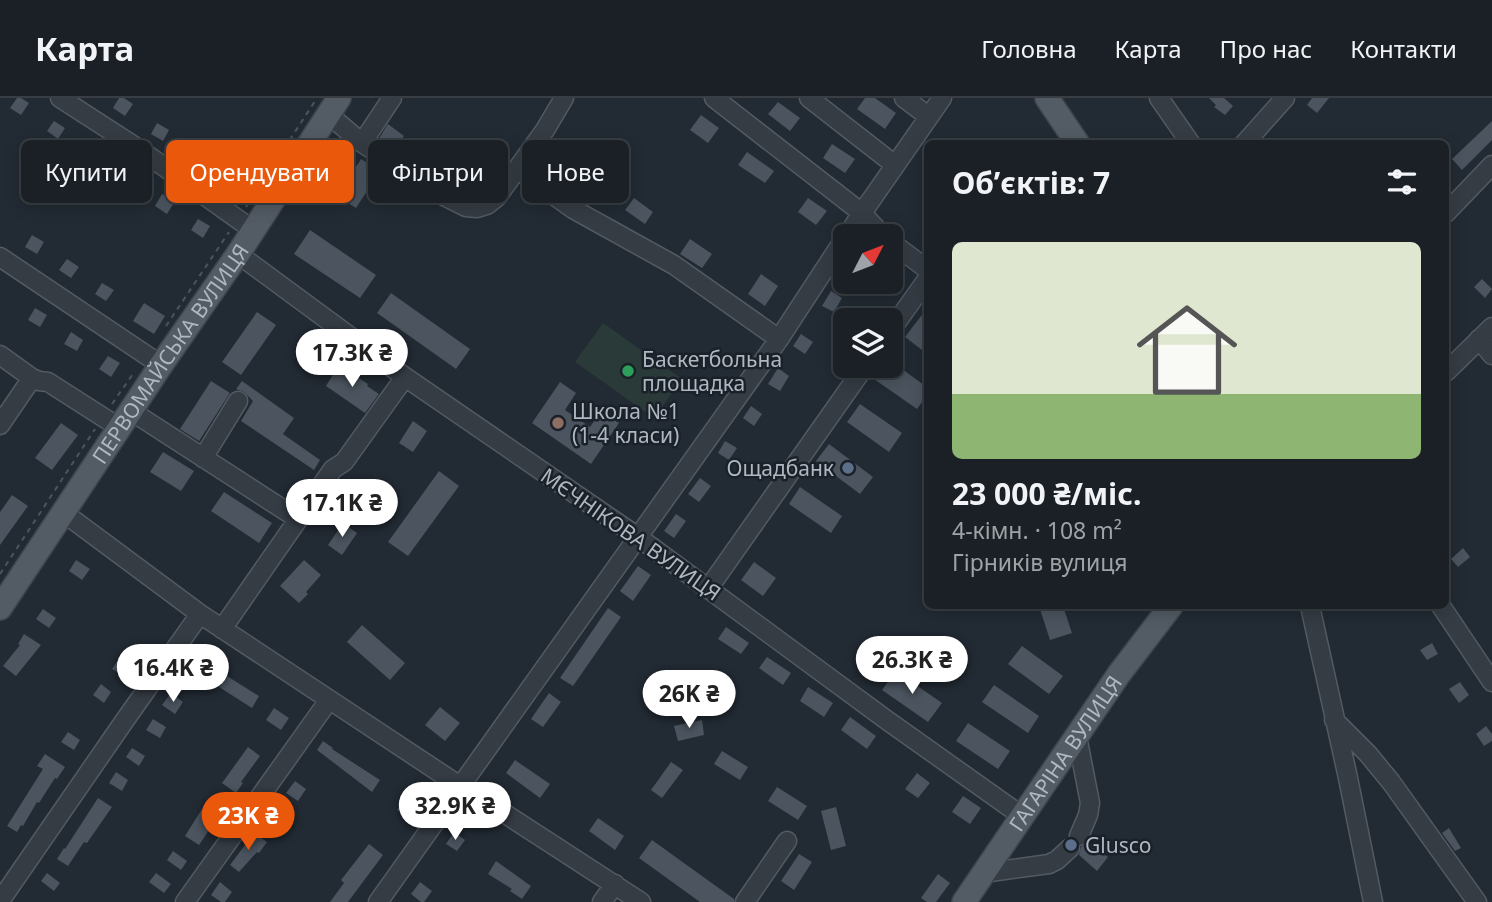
<!DOCTYPE html>
<html lang="uk">
<meta charset="utf-8">
<style>
:root{--surface:#1a2026;--page:#272d32;--text:#f1f3f6;--muted:#9fa3a7;--line:#383e43;--accent:#ea580c}
body{margin:0;font-family:"Noto Sans",sans-serif;background:var(--page);color:var(--text);height:100vh;display:flex;flex-direction:column;font-size:26px;white-space:nowrap}
*{box-sizing:border-box;margin:0}
p{font-size:23px;color:var(--muted)}
.icon{flex:none;width:38px;height:38px;fill:none;stroke:currentColor;stroke-width:2;stroke-linecap:round;stroke-linejoin:round}
.map{position:relative;flex:1;overflow:hidden}
.drawer{position:absolute;left:924px;top:42px;width:525px;height:469px;display:flex;flex-direction:column;background:var(--surface);border-radius:10px;box-shadow:0 4px 18px #0003,0 0 0 2px var(--line)}
.drawer>*{flex:none}
.top-card{position:absolute;left:21px;top:42px;width:665px;height:63px;display:flex;gap:14px}
.needle{width:46px;rotate:48deg}
.controls{position:absolute;left:833px;top:126px;display:grid;gap:14px}
.controls a{display:grid;place-items:center;width:70px;height:70px;border-radius:10px;background:var(--surface);box-shadow:0 4px 18px #0003,0 0 0 2px var(--line);font-size:35px}
.price{position:absolute;translate:-50% -60px;padding:0 16px;border-radius:24px;background:#fff;color:#222;font-size:23px;line-height:46px;filter:drop-shadow(0 2px 4px #0008)}
.price::after{content:'';position:absolute;left:50%;top:42px;width:21px;height:16px;margin-left:-10px;background:inherit;clip-path:polygon(0 0,100% 0,50% 100%)}
.price.selected{background:var(--accent);color:#fff}
ul{padding:0;list-style:none}
li{display:grid;align-content:center;gap:14px;height:371px;padding:0 28px}
li span{display:grid;place-items:center;height:217px;border-radius:10px;color:#555}
li>.icon{margin-inline-start:auto}
span .icon{width:126px;height:126px;fill:#fffc;stroke-width:1}
li b{font-size:30px}
h2{display:flex;justify-content:space-between;align-items:center;height:84px;padding:0 28px;font-size:30px}
.chip{padding:0 24px;border-radius:10px;background:var(--surface);box-shadow:0 4px 18px #0003,0 0 0 2px var(--line);font-size:24px;line-height:63px}
.chip.selected{background:var(--accent);color:#fff}
header{display:flex;align-items:center;gap:42px;box-sizing:border-box;height:98px;padding:0 35px;background:var(--surface);border-bottom:2px solid var(--line)}
header strong{font-size:33px}
nav{display:flex;gap:38px;margin-inline-start:auto;font-size:24px}
.map>svg:first-child{display:block}
</style>
<header>
<strong>Карта</strong>
<nav><a>Головна</a><a>Карта</a><a>Про нас</a><a>Контакти</a></nav>
</header>
<div class="map">
<svg width="1492" height="804" viewBox="0 0 1492 804">
<rect width="100%" height="100%" fill="#222a33"/>
<path fill="#2a3a39" d="M603 225 682 281 654 320 575 264Z"/>
<path fill="#4b545f" d="M17 0H21L29 5 21 17 10 10Z
M119 0H124L133 6 125 18 113 10Z
M865 0H875L896 15 885 31 857 11Z
M1209 0H1224L1233 8 1225 17 1214 9 1216 7Z
M1312 0H1329L1317 15 1307 7Z
M778 4 800 20 790 33 768 16Z
M701 17 719 30 708 45 690 32Z
M54 23 65 30 58 41 47 33Z
M1492 23V42L1462 72 1452 61Z
M157 25 169 32 163 43 151 36Z
M388 26 404 38 394 52 378 42Z
M832 46 855 61 845 75 823 60Z
M90 47 102 54 94 67 82 60Z
M195 47 206 54 199 67 188 60Z
M747 54 774 73 765 85 738 67Z
M361 61 380 73 356 110 337 98Z
M121 67 138 77 130 90 113 80Z
M231 73 243 81 236 92 224 85Z
M162 96 175 103 167 116 155 108Z
M634 100 653 114 645 126 625 112Z
M808 100 827 113 816 127 798 114Z
M198 121 210 128 203 140 191 132Z
M310 132 376 177 360 200 294 156Z
M32 137 44 144 37 156 25 149Z
M690 141 712 156 702 170 680 156Z
M67 161 79 169 71 180 59 172Z
M761 176 778 188 765 208 748 196Z
M1482 181 1492 191 1485 200 1474 189Z
M102 185 114 192 106 203 95 196Z
M831 193 842 200 834 214 822 208Z
M391 195 470 251 456 271 377 215Z
M144 205 165 218 154 236 133 223Z
M928 209V245L922 252 905 239Z
M35 210 47 217 40 229 28 222Z
M257 214 276 227 241 277 222 264Z
M71 234 83 242 77 253 64 246Z
M801 236 813 244 805 256 793 248Z
M108 258 120 265 111 279 99 271Z
M891 263 928 290V296L917 311 874 281 884 268H891Z
M339 267 368 286 367 288 379 296 365 315 326 288Z
M778 270 789 278 780 293 768 286Z
M211 283 230 295 199 343 180 331Z
M242 283 294 320 283 336 320 362 314 372 241 323 253 303 244 294 236 291Z
M560 284 576 295 565 312 590 329 601 313 619 325 591 366 532 325Z
M860 306 902 335 889 354 847 324Z
M751 308 762 316 754 328 743 320Z
M413 323 427 333 413 354 399 345Z
M61 325 78 337 52 372 35 360Z
M725 343 737 350 729 362 718 355Z
M829 346 873 379 860 396 816 363Z
M163 354 194 373 181 393 150 374Z
M439 373 459 388 408 458 388 444Z
M700 380 711 388 699 404 688 396Z
M800 389 842 418 831 435 789 406Z
M224 394 272 425 259 445 211 413Z
M12 397 28 408 0 447V414Z
M676 416 686 423 674 440 664 433Z
M343 425 357 435 342 457 328 447Z
M1463 450 1470 459 1458 469 1451 461Z
M76 462 90 471 82 482 69 473Z
M304 462 321 477 306 494 308 496 299 505 280 488Z
M754 464 776 480 763 498 741 482Z
M638 468 651 477 633 503 620 493Z
M1039 508H1063L1072 535 1050 542Z
M608 510 621 519 573 588 560 580Z
M43 511 56 520 49 530 36 521Z
M362 527 405 565 390 582 347 544Z
M726 529 749 545 741 556 718 541Z
M24 536 41 547 16 578 3 568 20 547 18 546Z
M1432 545 1438 556 1427 562 1420 552Z
M1022 548 1063 578 1049 596 1008 566Z
M120 559 135 568 127 580 112 571Z
M767 559 791 575 783 587 759 570Z
M896 573 942 605 928 624 882 592Z
M227 578 259 598 252 610 219 589Z
M1460 584 1469 597 1459 605 1449 591Z
M101 586 111 594 104 605 93 597Z
M994 587 1039 618 1028 635 982 604Z
M808 589 833 605 824 619 800 603Z
M171 595 183 604 175 616 162 607Z
M549 595 561 604 543 629 531 621Z
M440 609 460 625 445 643 425 627Z
M274 610 289 620 281 632 266 622Z
M850 619 876 638 867 651 841 632Z
M153 621 166 629 160 640 146 632Z
M702 622 704 637 678 643 674 628Z
M968 625 1010 653 998 671 956 643Z
M1486 628 1492 636V643L1484 648 1476 636Z
M68 634 80 642 74 652 61 644Z
M323 643 333 650 332 651 380 682 372 694 317 652Z
M248 649 260 658 241 684 243 685 236 695 222 685Z
M132 650 145 658 139 668 126 659Z
M722 653 748 669 740 682 714 666Z
M45 656 65 669 57 681 55 680 39 705 37 704 23 728 21 727 17 734 7 728 43 671 37 668Z
M515 662 550 686 540 700 506 675Z
M671 664 683 672 662 700 651 692Z
M116 674 128 682 122 693 109 685Z
M917 675 930 685 918 700 905 691Z
M295 683 306 691 298 703 286 695Z
M777 689 807 708 798 722 768 703Z
M963 698 981 710 970 726 952 714Z
M98 700 112 709 87 745 84 744 68 768 57 761 64 750 65 751Z
M405 700 418 709 411 721 397 712Z
M207 703 222 713 199 747 185 738Z
M836 709 846 748 831 752 821 713Z
M598 720 624 738 615 752 589 733Z
M1449 730 1461 750 1455 753 1442 735Z
M454 734 465 742 457 753 446 746Z
M254 735 267 744 259 755 257 754 239 774 230 767Z
M652 742 734 801V804H700L639 760Z
M1088 745 1108 759 1097 773 1079 757 1081 749Z
M369 746 383 757 348 804H330L344 785 341 782Z
M173 753 187 763 181 772 167 762Z
M799 756 812 764 794 792 781 783Z
M496 763 531 788 522 801 510 793 512 791 488 776Z
M47 775 60 785 54 793 41 783Z
M156 775 171 786 164 795 149 784Z
M938 776 950 785 936 804H927L921 800Z
M220 784 232 794 225 804H221L211 797Z
M420 784 432 793 424 804H421L411 796Z"/>
<g fill="none" stroke-linecap="round" stroke-linejoin="round">
<defs>
<path id="minor" d="M60 0 139 51 253 132
M714 0 862 115 847 138
M809 0 895 67
M904 0 928 18
M1159 0 1191 46
M328 16 362 45 392 0
M362 45 444 98 466 109 477 110 487 107 497 99 545 32 564 0
M1244 46 1285 0
M517 71 573 111 674 167 779 241
M1446 115 1492 67
M883 138 862 115 942 0
M891 144 928 172
M238 156 405 279 638 439 888 623 1022 718
M0 159 161 267
M891 232 928 180
M1479 241 1492 257
M0 257 32 280
M1446 274 1492 229
M131 313 298 421
M0 327 32 280 39 283 48 284 120 330
M203 360 238 303
M64 415 200 516 460 688 507 717 641 804
M708 491 865 268
M1310 508 1348 680 1373 804
M1441 508 1492 584
M222 531 333 371 344 364 405 279
M1334 622 1368 656 1391 684 1477 804
M1077 638 1090 705 1088 717 1079 738
M983 775 1049 766 1057 762 1070 750
M0 803 125 622 200 516
M185 804 329 602
M378 804 779 241 845 140
M602 804 615 786
M745 804 787 743"/>
<g id="major">
<path d="M1047 0 1078 46"/>
<path id="s1" d="M0 510 161 267 238 156 339 0"/>
<path id="s2" d="M964 804 1119 576 1171 508"/>
</g>
</defs>
<use href="#minor" stroke="#535a62" stroke-width="21"/>
<use href="#major" stroke="#3f454e" stroke-width="26"/>
<path stroke="#485759" stroke-width="2" stroke-dasharray="5 5" stroke-linecap="butt" d="M246 109 317 0
M166 228 229 134
M112 306 135 273
M0 476 95 331"/>
<use href="#minor" stroke="#353c44" stroke-width="18"/>
<use href="#major" stroke="#535b64" stroke-width="23"/>
</g>
<circle fill="#2e9e5b" stroke="#1b2129" stroke-width="2.5" cx="628" cy="273" r="7"/>
<circle fill="#8d6e63" stroke="#1b2129" stroke-width="2.5" cx="558" cy="325" r="7"/>
<g fill="#5c6f8a" stroke="#1b2129" stroke-width="2.5">
<circle cx="848" cy="370" r="7"/>
<circle cx="1071" cy="747" r="7"/>
</g>
<g text-anchor="middle" dominant-baseline="central" stroke-width="5" stroke-linejoin="round" paint-order="stroke">
<g font-size="21" fill="#afb7c1" stroke="#1b2129">
<text stroke="none"><textPath href="#s1" startOffset="306">ПЕРВОМАЙСЬКА ВУЛИЦЯ</textPath></text>
<text transform="translate(631 436) rotate(35)">МЄЧНІКОВА ВУЛИЦЯ</text>
<text stroke="none"><textPath href="#s2" startOffset="180">ГАГАРІНА ВУЛИЦЯ</textPath></text>
</g>
<g font-size="21" fill="#afb7c1" stroke="#1b2129" text-anchor="start">
<text x="642" y="261">Баскетбольна<tspan x="642" dy="24">площадка</tspan></text>
<text x="572" y="313">Школа №1<tspan x="572" dy="24">(1-4 класи)</tspan></text>
<text x="834" y="370" text-anchor="end">Ощадбанк</text>
<text x="1085" y="747">Glusco</text>
</g>
</g>
</svg>
<div class="controls">
<a><svg class="needle" viewBox="-14 -14 28 28"><path d="M0-13l5 13h-10z" fill="#e53935"/><path d="M0 13l5-13h-10z" fill="#9fa3a7"/></svg></a>
<a><svg class="icon" aria-label="layers" viewBox="0 0 24 24"><path d="M12 4l9 5-9 5-9-5zM3 14l9 5 9-5"/></svg></a>
</div>
<b class="price" style="left:352px;top:291px">17.3K ₴</b>
<b class="price" style="left:342px;top:441px">17.1K ₴</b>
<b class="price" style="left:912px;top:598px">26.3K ₴</b>
<b class="price" style="left:173px;top:606px">16.4K ₴</b>
<b class="price" style="left:689px;top:632px">26K ₴</b>
<b class="price" style="left:455px;top:744px">32.9K ₴</b>
<b class="price selected" style="left:248px;top:754px">23K ₴</b>
<div class="top-card">
<a class="chip">Купити</a>
<a class="chip selected">Орендувати</a>
<a class="chip">Фільтри</a>
<a class="chip">Нове</a>
</div>
<section class="drawer">
<h2>Об’єктів: 7<svg class="icon" aria-label="filters" viewBox="0 0 24 24"><path d="M4 7h16M4 17h16"/><circle cx="9" cy="7" r="2"/><circle cx="15" cy="17" r="2"/></svg></h2>
<ul>
<li><span style="background:linear-gradient(#dfe7d0 70%,#8fb573 0)"><svg class="icon" aria-label="home" viewBox="0 0 24 24"><path d="M3 11l9-7 9 7M6 9v11h12V9"/></svg></span><div><b>23 000 ₴/міс.</b><p>4-кімн. · 108 m²</p><p>Гірників вулиця</p></div></li>
</ul>
</section>
</div>
